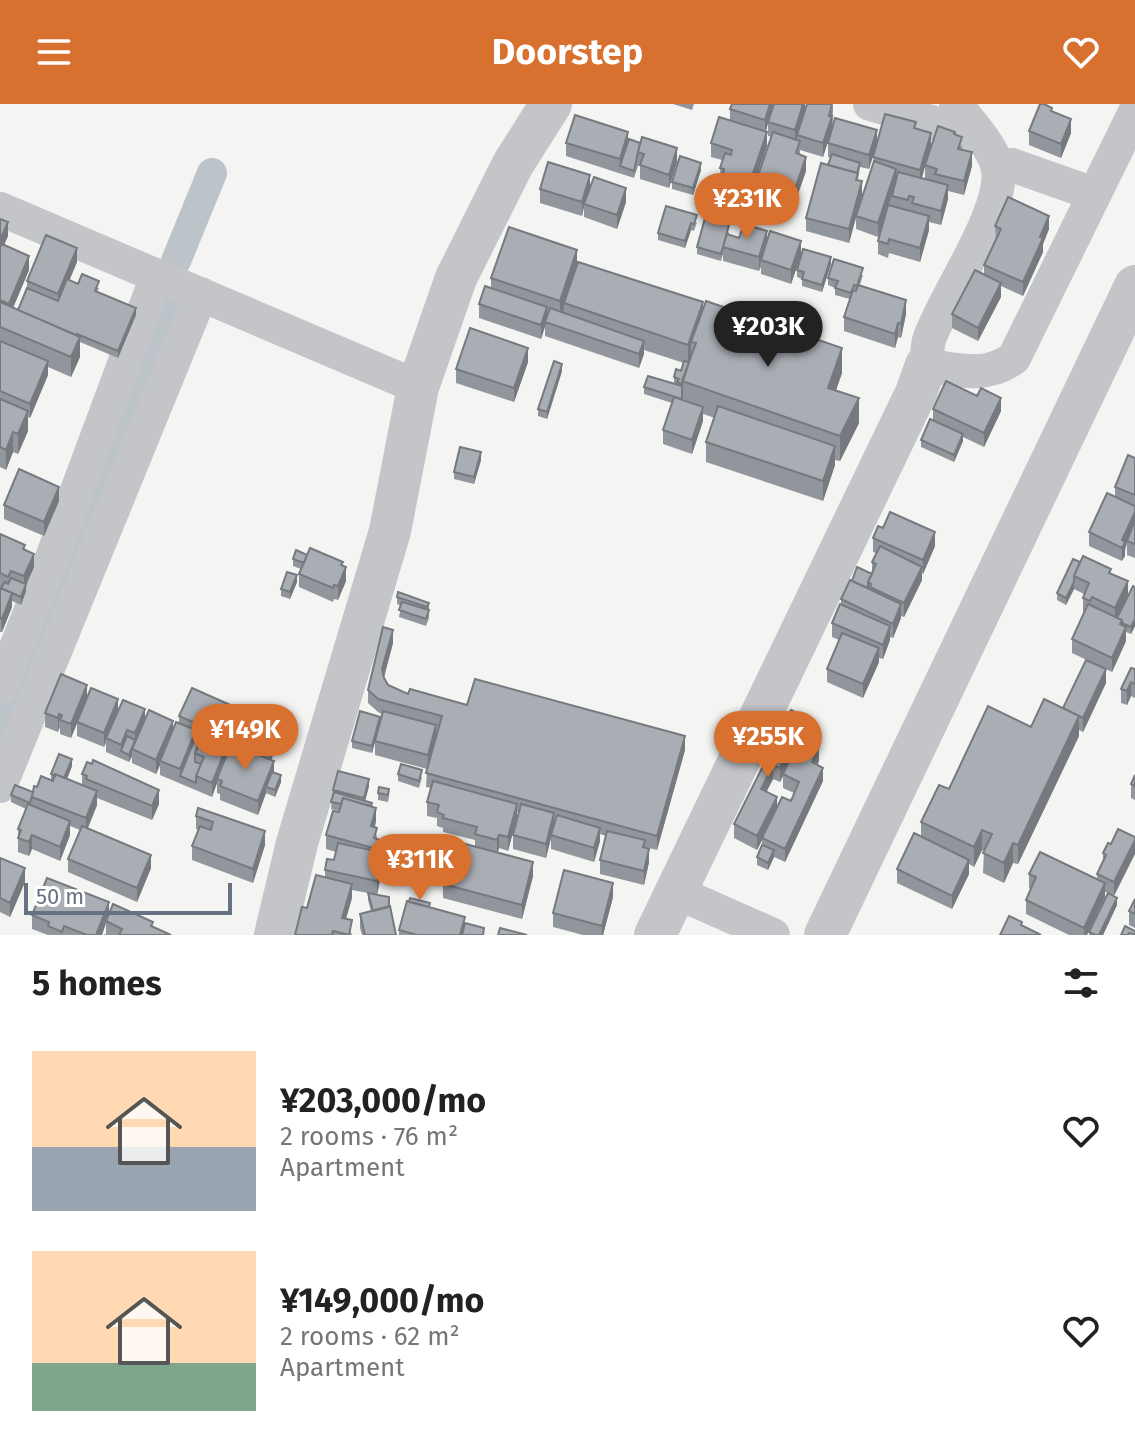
<!DOCTYPE html>
<meta charset="utf-8">
<style>
:root{--surface:#fff;--page:#f2f2f2;--text:#222;--muted:#767676;--accent:#d8702f}
body{margin:0;font-family:"Fira Sans",sans-serif;background:var(--page);color:var(--text);height:100vh;display:flex;flex-direction:column;font-size:30px;white-space:nowrap}
*{box-sizing:border-box;margin:0}
p{font-size:26px;color:var(--muted)}
.icon{flex:none;width:44px;height:44px;fill:none;stroke:currentColor;stroke-width:2;stroke-linecap:round;stroke-linejoin:round}
.map{position:relative;height:831px;overflow:hidden}
.drawer{display:flex;flex-direction:column;background:var(--surface);flex:1}
.drawer>*{flex:none}
.scale{position:absolute;left:24px;bottom:20px;width:208px;box-sizing:border-box;padding-left:8px;border:4px solid #667181;border-top:0;font-size:22px;line-height:28px;white-space:nowrap;color:#667181;-webkit-text-stroke:6px #fff;paint-order:stroke}
.price{position:absolute;translate:-50% -68px;padding:0 18px;border-radius:28px;background:var(--accent);color:#fff;font-size:26px;line-height:52px;filter:drop-shadow(0 2px 4px #0008)}
.price::after{content:'';position:absolute;left:50%;top:48px;width:24px;height:18px;margin-left:-12px;background:inherit;clip-path:polygon(0 0,100% 0,50% 100%)}
.price.selected{background:#222;color:#fff}
ul{padding:0;list-style:none}
li{display:flex;align-items:center;gap:24px;height:200px;padding:0 32px}
li span{display:grid;place-items:center;flex:none;width:224px;height:160px;border-radius:0px;color:#555}
li>.icon{margin-inline-start:auto}
span .icon{width:96px;height:96px;fill:#fffc;stroke-width:1}
li b{font-size:34px}
h2{display:flex;justify-content:space-between;align-items:center;height:96px;padding:0 32px;font-size:34px}
header{display:flex;justify-content:space-between;align-items:center;height:104px;padding:0 32px;background:var(--accent);color:#fff;font-size:36px;font-weight:700}
.map>svg:first-child{display:block}
</style>
<header><svg class="icon" aria-label="menu" viewBox="0 0 24 24"><path d="M4 6h16M4 12h16M4 18h16"/></svg>Doorstep<svg class="icon" aria-label="heart" viewBox="0 0 24 24"><path d="M12 20l-8-8c-3-5 5-10 8-4 3-6 11-1 8 4z"/></svg></header>
<div class="map">
<svg width="1135" height="831" viewBox="0 0 1135 831">
<rect width="100%" height="100%" fill="#f4f5f2"/>
<g fill="none" stroke-linecap="round" stroke-linejoin="round">
<path stroke="#bcc4c9" stroke-width="30" d="M176 157 212 69
M0 632 173 199"/>
<path stroke="#c3c5c9" stroke-width="34" d="M870 0 979 32
M956 0C969 18 990 39 997 61 1009 102 943 193 929 236 927 244 927 253 926 261 958 266 986 275 1014 254L1135 8
M997 62 1012 61 1094 90
M0 105 418 283
M0 583 50 459 157 172
M0 682 201 190
M676 788 773 831"/>
<path stroke="#c3c5c9" stroke-width="42" d="M275 831 297 739 390 427 418 283 456 174 513 60 551 0
M655 831 916 289 926 261
M825 831 1135 182"/>
</g>
<path fill="#91969c" fill-rule="evenodd" d="M673 0H694L692 6Z
M773 0H805V4L833 12 832 26 877 39 916 24 931 42 927 55 955 30 972 62 964 91 948 87V95L941 121 929 118V126L920 158 889 149 888 154 878 150V137L883 117 878 133 856 125V114L849 139 806 127V114L831 54 828 53V39L830 30 823 53 800 46V50L806 67 792 107 782 103 780 109 753 100V86L772 33 768 32V19L766 28 767 42 746 104 720 95 721 78 720 64 722 56 711 53V39L730 16V5ZM874 48 873 60 862 91 858 76 860 63 869 65ZM925 62V75L922 74Z
M1052 7 1071 29 1061 54 1029 41V27Z
M628 35 677 58 669 84 640 75V62H638L634 74 566 52V39Z
M701 66 693 91 672 85V78Z
M590 84 626 98 617 125 584 113V104L582 112 540 99V85Z
M0 115 8 132 4 141 29 166 13 204 18 206 27 184V177L77 158 69 176 78 180 99 184 97 188 136 211 118 254 80 238V253L71 273 48 263V271L30 314 28 313V327L18 350 13 348 6 366 0 363Z
M697 118 694 127 691 126 685 144 658 136V129Z
M995 122 1049 125 1043 140V148L1023 192 1001 182V193L978 237 952 224V210L984 171V161L996 136Z
M729 128V131L739 134 767 136 801 151 791 180 761 170V163L759 167 723 157V150L721 157 697 150V143Z
M831 160 822 188 802 182V175L797 173V166Z
M577 161 703 205 842 269 836 286 859 319 840 357 835 356V361L823 397 706 358V338L715 314 703 310V317L692 350 663 340V326L672 299 644 290V283L674 279V273L681 267 684 259 644 246V250L639 264 545 232V221L541 235 479 214V200L491 184V174Z
M863 171 860 181 906 210 901 234 898 233 895 244 844 227V213L850 195 835 191V184L828 181V174Z
M528 258 514 298 456 279V265Z
M562 267 547 315 538 312V305Z
M933 305 1001 307 984 343 963 333V337L954 358 921 343V336L933 316Z
M1135 354V454L1127 451V440L1122 457 1089 442V428L1115 393V383Z
M481 356 474 380 454 375V368Z
M59 397 44 432 4 415V401Z
M0 430 25 445 34 463 26 481V487L21 501 12 497V503L2 528H0V484H2L0 483Z
M873 434 935 442 923 470 922 469V476L904 513 901 512V514L893 534 890 533V536L883 555 879 554V558L863 594 827 578V565L839 536 832 533V519L841 501V495L852 477 872 470V458L876 449 873 448Z
M307 451 343 462 346 477 338 496 334 495 333 498 299 483V470L301 465 293 462V455Z
M1073 455 1111 469 1128 491 1118 511 1135 483V522L1131 530 1126 528V537L1112 568 1072 549V535L1084 508H1083V494L1084 490 1074 485 1066 501 1057 496V489Z
M297 478 290 495 281 492V485Z
M397 493 429 499V514L426 522 399 513 401 502 397 500Z
M393 539 384 574 388 581 408 590 467 601 685 646 657 746 645 743 649 758 644 781 600 770V756L606 732 600 730V737L594 758 551 745V732L546 754 513 745V731L519 708H517V713L508 747 499 744 498 749 533 772 522 815 443 794V780L475 743V736L443 728V724L437 722V714L427 712V698L431 684 426 683 427 665 375 651V637L377 630 372 649 352 644V637L380 619 382 610 378 608 368 599V586Z
M1135 565V594L1131 592 1127 601 1121 599V585Z
M1106 579 1083 628 1079 626V632L1018 760 1013 759 1004 779 983 769 984 747 982 746 974 763 969 760V770L952 805 897 779V765L921 733V718L949 685 1031 623Z
M87 592 118 606 145 614 173 625 179 619V612L280 637 271 656 274 668 281 678 275 693 266 689 258 711 220 696V690L217 689V679L212 693 160 671V661L156 670 132 659V652L129 658 106 648V639L104 643 77 632V619L71 634 60 630V625L59 624 58 628 45 623V609Z
M791 606 805 627 802 635 819 657 817 661 823 677 785 758 774 753 768 766 757 761V753L762 741V736L757 746 734 734V720ZM783 672V684L794 689 791 697 777 704 766 688 773 675 780 678Z
M72 662 67 675 82 681V670L159 700 152 716 97 694V701L88 724 151 764 137 798 68 768V755L80 726 70 722V731L60 757 32 745 29 752 18 748V725L26 705 11 698V691L33 688 51 676V670Z
M398 670 422 673 419 684 398 677Z
M1135 671V696L1131 694V680Z
M369 682 365 697 372 702 376 717 375 723 380 750 377 759H375L380 776 377 791 389 803 396 831H362L360 824V810L371 807 368 796V789L352 786V794L346 815 352 831H295L307 804 325 773V766L334 756 336 748 326 745V731L339 707 331 705 333 686Z
M378 689 389 692 388 698 378 696Z
M198 704 265 741 253 779 192 756V742L198 726 196 725V712Z
M1118 725 1114 792 1117 801 1103 831H1089V828L1108 789 1105 788 1087 831H1069L1026 810V796L1031 785 1029 784V770L1097 775V770L1103 757V749L1111 740Z
M0 754 25 778 10 813 0 808Z
M613 793 603 831H583L553 823V809Z
M1135 795V824L1129 821V807Z
M430 803 465 819 484 831H399V826Z
M109 810 153 823 171 831H103L106 830V820L102 831H48L32 825V811Z"/>
<path fill="#767a7f" d="M770 0H773V2L765 29V16Z
M803 0H805V6L795 40V26Z
M833 0 832 26 823 53V39Z
M1071 15V29L1061 54V40Z
M877 26V40L869 65V51Z
M628 28V42L620 62V55Z
M767 28V42L746 104V90Z
M931 29V42L920 80V66Z
M677 44V58L669 84V71Z
M972 48V62L964 91V77Z
M806 53V67L792 107V93Z
M701 59V66L693 91V84Z
M896 65V78L878 133V119Z
M590 71V85L584 100 582 112V98Z
M862 77V91L849 139V125Z
M948 81V95L941 121V107Z
M626 84V98L617 125V111Z
M782 89V103L780 109V95Z
M929 112V126L920 158V144Z
M1049 112V125L1043 140V148L1023 192V178L1040 133Z
M8 118V132L0 150V136Z
M691 119V126L685 144V137Z
M767 127V141L761 156 759 167V153Z
M801 137V151L791 180V166Z
M77 144V158L58 204V190Z
M577 146V166L564 199V204L560 217V197Z
M29 152V166L9 213V200Z
M831 153V160L822 188V181Z
M1001 179V193L978 237V224Z
M906 196V210L901 234V220Z
M703 198V218L691 238V252L688 261V241Z
M547 203V217L541 235V221Z
M136 204V211L118 254V247Z
M898 219V233L895 244V230Z
M80 233V253L71 273V253Z
M644 237V250L639 264V250Z
M528 244V258L514 298V284Z
M842 244V269L828 309V284Z
M48 257V271L30 314V300Z
M562 260V267L547 315V308Z
M859 294V319L840 357V332Z
M1001 294V307L984 343V329Z
M703 303V317L692 350V336Z
M28 307V327L18 350V330Z
M13 328V348L6 366V346Z
M963 330V337L954 358V351Z
M835 342V361L823 397V377Z
M481 348V356L474 380V373Z
M59 383V397L44 432V418Z
M1135 408V422L1127 437 1125 444V452L1122 457V436Z
M935 428V442L923 470V456Z
M34 450V463L26 481V487L21 501V493L24 486V472Z
M343 458V471L346 463V477L338 496V482Z
M922 463V476L904 513V499Z
M297 471V478L290 495V488Z
M1128 477V491L1115 518V504Z
M1074 478V485L1066 501V494Z
M12 489V503L2 528V515Z
M901 500V514L893 534V520Z
M1135 515V522L1131 530V523Z
M890 522V536L883 555V541Z
M1126 523V537L1112 568V554Z
M393 526V539L382 579V565Z
M879 544V558L863 594V580Z
M1106 565V579L1083 628V614Z
M1131 578V592L1127 601V587Z
M87 581V595L71 634V620Z
M118 595V608L106 634 104 643V629Z
M145 605V619L132 645V652L129 658V651L135 636V629Z
M59 610V624L58 628V614Z
M1079 612V632L1018 760V741Z
M380 613V620L372 649V642Z
M805 613V627L780 678V664Z
M173 617V631L160 657V661L156 670V656Z
M436 621V634L428 665V651Z
M280 623V637L270 657V643Z
M127 626V640L121 647V654V641Z
M196 626V640L180 672V665Z
M243 631V644L239 653V639Z
M685 632V646L657 746V732Z
M228 639V653L217 675V679L212 693V679Z
M819 643V657L812 672V658Z
M72 655V662L64 682V675Z
M274 657V671L266 683V689L258 711V697Z
M773 661V675L761 699V685Z
M823 664V677L785 758V745Z
M281 671V678L275 693V686Z
M369 675V682L364 701V694Z
M159 686V700L152 716V702Z
M97 687V701L86 728V714Z
M777 693V707L757 746V732Z
M517 700V713L508 747V733Z
M376 704V717L371 736V722Z
M554 709V723L546 754V740Z
M70 717V731L60 757V743Z
M600 724V737L594 758V744Z
M982 726V746L974 763V743Z
M265 727V741L253 779V765Z
M32 731V745L29 752V738Z
M499 731V744L497 750V736Z
M380 736V750L377 759V745Z
M1135 736V750L1114 792V778Z
M1013 739V759L1004 779V759Z
M649 745V758L644 781V767Z
M774 746V753L768 766V759Z
M151 751V764L137 798V784Z
M969 756V770L952 805V792Z
M533 758V772L522 815V801Z
M380 762V776L377 791V777Z
M25 764V778L10 813V799Z
M613 779V793L603 831H602V822Z
M1105 779V793L1087 831H1084V824Z
M352 780V794L342 828V814Z
M1117 794V801L1103 831H1099Z
M109 798V812L106 817 102 831H96Z"/>
<path fill="#a9aeb5" stroke="#767a7f" stroke-width="2" d="M732 0H770L765 16 730 5Z
M774 0H803L795 26 768 18Z
M807 0H832L829 12H832L823 39 797 31Z
M1040 0H1044L1052 4 1051 7 1071 15 1061 40 1029 27Z
M885 10 916 18 914 24 931 29 920 66 873 53Z
M575 11 628 28 620 55 566 39Z
M719 13 767 28 746 90 720 82 724 65 720 64 725 49 731 51 732 46 711 39Z
M835 14 877 26 869 51 828 39Z
M938 22 955 28 954 30 962 33 958 45 972 48 964 77 935 70 937 65 925 61Z
M773 28 800 37 796 49 806 53 792 93 782 89 780 95 753 86Z
M642 33 677 44 669 71 640 61 644 50 638 48Z
M629 35 640 39 634 67 620 62Z
M832 50 860 59 857 69 828 61Z
M680 52 701 59 693 84 672 78Z
M874 57 896 65 878 119 856 112Z
M548 58 590 71 582 98 540 85Z
M821 59 858 69 856 76 862 77 849 125 806 114Z
M898 68 948 81 941 107 912 99 914 93 909 92 908 96 892 92Z
M594 73 626 84 617 111 584 100Z
M1008 93 1049 112 1040 133 1043 134 1023 178 984 161 1001 125 995 122Z
M888 101 929 112 920 144 889 135 888 140 878 137Z
M666 102 697 111 694 120 691 119 685 137 658 129Z
M705 114 729 121 721 150 697 143Z
M0 115 8 118 0 136Z
M744 120 767 127 759 153 723 143 727 130 739 134Z
M509 123 577 146 560 197 491 174Z
M770 127 801 137 791 166 761 156Z
M46 131 77 144 58 190 27 177Z
M2 140 29 152 9 200 0 196V143Z
M803 145 831 153 822 181 802 175 804 168 797 166Z
M834 155 863 164 857 182 854 181 851 189 835 184 838 177 828 174Z
M578 158 703 198 688 241 564 199Z
M975 166 1001 179 978 224 952 210Z
M82 170 99 177 95 187 136 204 118 247 77 230 76 231 18 206 27 184 58 197 67 175 78 180Z
M858 181 906 196 901 220 898 219 895 230 844 213 853 186 856 187Z
M485 182 547 203 541 221 479 200Z
M706 197 842 244 828 284 859 294 840 332 682 277 696 239 691 238Z
M0 198 80 233 71 253 0 223Z
M550 204 644 237 639 250 545 218Z
M470 224 528 244 514 284 456 265Z
M0 237 48 257 30 300 0 287Z
M554 257 562 260 547 308 538 305Z
M684 257 689 258 682 280 677 278 679 275 674 273 676 265 681 267Z
M648 272 682 282V295L644 283Z
M946 277 977 292 981 284 1001 294 984 329 933 305Z
M674 293 703 303 692 336 663 326Z
M0 295 28 307 18 330 13 328 6 346 0 343Z
M718 302 835 342 823 377 706 338Z
M930 315 963 330 954 351 921 336Z
M460 343 481 348 474 373 454 368Z
M1128 351 1135 354V391L1115 383Z
M19 365 59 383 44 418 4 401Z
M1107 389 1135 402V408L1122 436 1125 438 1122 444 1089 428Z
M890 408 935 428 923 456 873 434 878 422 883 424Z
M1135 416V440L1127 437Z
M0 430 25 441 23 445 34 450 24 472 11 467 8 473 0 469Z
M880 442 922 463 904 499 870 483 871 480 868 478 876 460 872 458Z
M310 444 343 458 341 461 346 463 338 482 334 481 333 484 299 470Z
M296 446 307 451 304 459 293 455Z
M1083 452 1111 465 1109 469 1128 477 1115 504 1092 493 1090 497 1083 494 1089 479 1074 472Z
M1073 455 1080 458 1074 472V478L1066 494 1057 489Z
M857 463 872 470 868 478V484L852 477Z
M287 468 297 471 290 488 281 485Z
M11 474 26 480 21 493 1 484 5 478 8 480Z
M850 476 901 500 893 520 841 495Z
M1133 482 1135 483V515L1131 523 1122 519V516L1117 514Z
M0 484 12 489 2 515 0 514Z
M398 488 429 499 427 503 397 493Z
M402 498 429 506 426 515 399 506Z
M840 500 890 522 883 541 832 519Z
M1088 500 1122 516 1120 520 1126 523 1112 554 1072 535Z
M383 523 393 526 382 565 384 574 388 581 408 590 410 585 467 601 475 575 685 632 657 732 426 669 442 612 378 595 368 586Z
M842 529 879 544 863 580 827 565Z
M1086 556 1106 565 1083 614 1063 604Z
M1131 564 1135 565V580L1131 578 1127 587 1121 585Z
M61 570 87 581 71 620 60 616 62 611 59 610 58 614 45 609Z
M91 584 118 595 104 629 77 618Z
M192 584 280 623 270 643 243 631 239 639 179 612Z
M1044 595 1079 612 1018 741 1013 739 1004 759 983 749 992 730 982 726 974 743 921 718 939 681 949 685 988 602 1031 623Z
M123 596 145 605 135 629 127 626 121 641 106 634Z
M149 606 173 617 156 656 132 645Z
M791 606 805 613 780 664 773 661 761 685 777 693 757 732 734 720Z
M360 607 380 613 372 642 352 637Z
M383 607 436 621 428 651 375 637Z
M176 618 196 626 180 665 160 657Z
M204 628 228 639 212 679 196 672 204 653 195 649Z
M127 632 135 636 129 651 121 647Z
M196 632 202 634 195 649V658L201 660 196 672V679L180 672Z
M800 634 819 643 812 658 823 664 785 745 762 734 782 693 791 697 799 678 783 670Z
M231 640 274 657 258 697 220 682 222 677 217 675Z
M59 650 72 655 64 674 55 670V672L51 670Z
M93 656 159 686 152 702 86 675 87 672 82 670 87 658 92 660Z
M401 660 422 666 419 677 398 670Z
M338 667 369 675 364 694 333 686Z
M272 668 281 671 275 686 266 683Z
M55 670 97 687 86 714 32 693 34 682 37 683 41 672 53 677Z
M1135 671V682L1131 680Z
M433 677 517 700 508 733 499 731 497 736 475 730 477 723 443 714 444 711 437 708 439 701 427 698Z
M15 681 33 688 30 699 11 691Z
M379 683 389 685 388 691 378 689Z
M334 688 372 699 371 702 343 694 341 700 331 698Z
M343 694 376 704 371 722 377 724 374 734 380 736 377 745 326 731 333 707 339 708Z
M28 700 70 717 60 743 32 731 29 738 18 734 21 726 18 725Z
M521 700 554 709 546 740 513 731Z
M198 704 265 727 253 765 192 742 200 722 211 726 213 718 196 712Z
M557 711 600 724 594 744 551 731Z
M82 722 151 751 137 784 68 755Z
M1118 725 1135 733V736L1114 778 1097 770 1106 751 1103 749 1108 739 1111 740Z
M607 727 645 736 643 743 649 745 644 767 600 756Z
M914 729 969 756 952 792 897 765Z
M454 737 533 758 522 801 443 780Z
M338 739 375 747 373 760 380 762 377 777 325 766 327 755 334 756Z
M762 741 774 746 768 759 757 753Z
M1040 748 1105 779 1084 824 1026 796 1036 773 1029 770Z
M0 754 25 764 10 799 0 794Z
M564 766 613 779 602 822 553 809Z
M316 771 352 780 342 814 352 816 349 831 333 827 332 831H295L302 803 307 804Z
M47 774 109 798 96 831H87L64 822 62 828 48 822 49 818 32 811Z
M368 789 389 793V803L373 807Z
M1108 789 1117 794 1099 831H1095L1089 828Z
M410 794 430 799 429 803 409 798Z
M1135 795V810L1129 807Z
M407 797 465 813 460 831H417L399 826Z
M113 800 153 818 151 822 171 831H119L122 825 106 817Z
M390 802 396 831H365L360 810Z
M1009 812 1022 818 1021 821 1041 831H1000Z
M465 819 484 824 483 831H462Z
M1125 822 1135 827V831L1129 829 1128 831H1121Z
M500 824 527 831H498Z"/>
</svg>
<div class="scale">50 m</div>
<b class="price" style="left:747px;top:137px">¥231K</b>
<b class="price selected" style="left:768px;top:265px">¥203K</b>
<b class="price" style="left:245px;top:668px">¥149K</b>
<b class="price" style="left:768px;top:675px">¥255K</b>
<b class="price" style="left:420px;top:798px">¥311K</b>
</div>
<section class="drawer">
<h2>5 homes<svg class="icon" aria-label="filters" viewBox="0 0 24 24"><path d="M4 7h16M4 17h16"/><circle cx="9" cy="7" r="2"/><circle cx="15" cy="17" r="2"/></svg></h2>
<ul>
<li><span style="background:linear-gradient(#ffd9b3 60%,#9aa5b1 0)"><svg class="icon" aria-label="home" viewBox="0 0 24 24"><path d="M3 11l9-7 9 7M6 9v11h12V9"/></svg></span><div><b>¥203,000/mo</b><p>2 rooms · 76 m²</p><p>Apartment</p></div><svg class="icon" aria-label="heart" viewBox="0 0 24 24"><path d="M12 20l-8-8c-3-5 5-10 8-4 3-6 11-1 8 4z"/></svg></li>
<li><span style="background:linear-gradient(#ffd9b3 70%,#7fa58c 0)"><svg class="icon" aria-label="home" viewBox="0 0 24 24"><path d="M3 11l9-7 9 7M6 9v11h12V9"/></svg></span><div><b>¥149,000/mo</b><p>2 rooms · 62 m²</p><p>Apartment</p></div><svg class="icon" aria-label="heart" viewBox="0 0 24 24"><path d="M12 20l-8-8c-3-5 5-10 8-4 3-6 11-1 8 4z"/></svg></li>
</ul>
</section>
